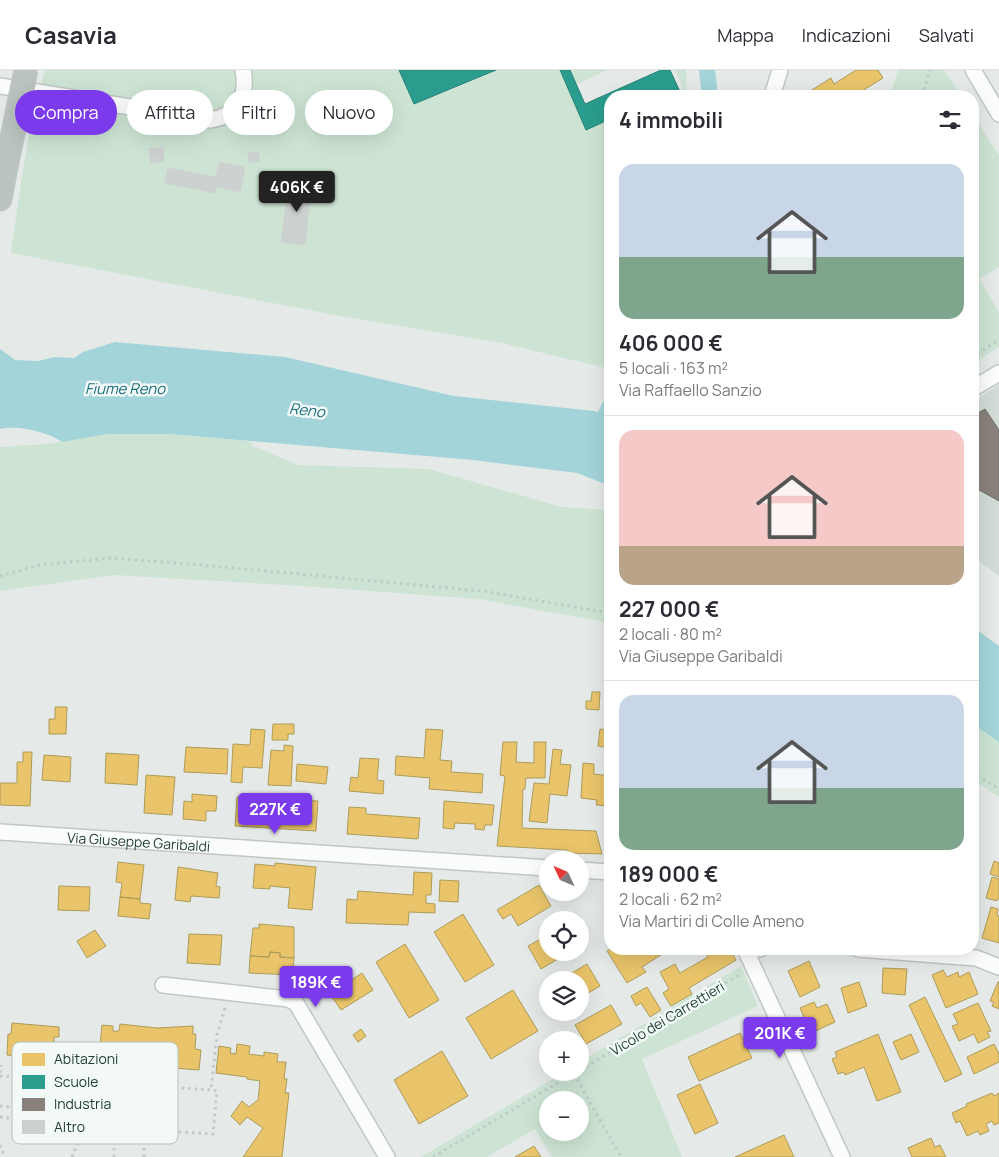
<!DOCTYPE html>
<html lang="it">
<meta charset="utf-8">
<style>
:root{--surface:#fff;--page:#f2f2f3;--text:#2b2b33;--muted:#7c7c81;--line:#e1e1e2;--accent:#7c3aed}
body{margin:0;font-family:Manrope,sans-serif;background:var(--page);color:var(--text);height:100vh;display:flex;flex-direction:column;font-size:19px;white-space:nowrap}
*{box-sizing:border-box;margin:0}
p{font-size:16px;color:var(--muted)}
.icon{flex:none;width:28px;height:28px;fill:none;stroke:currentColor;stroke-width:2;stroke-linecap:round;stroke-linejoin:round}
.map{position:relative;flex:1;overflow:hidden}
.side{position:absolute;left:604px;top:20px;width:375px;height:865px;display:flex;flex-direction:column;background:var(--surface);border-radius:20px;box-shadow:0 5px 20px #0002}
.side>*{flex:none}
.hud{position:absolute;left:15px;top:20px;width:475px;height:45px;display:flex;gap:10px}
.needle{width:32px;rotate:314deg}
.fabs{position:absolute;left:539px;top:781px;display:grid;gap:10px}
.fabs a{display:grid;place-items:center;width:50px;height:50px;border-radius:50%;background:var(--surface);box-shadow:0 5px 20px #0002;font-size:25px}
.price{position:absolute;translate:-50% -42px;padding:0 11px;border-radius:5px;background:var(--accent);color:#fff;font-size:16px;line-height:32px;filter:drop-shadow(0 1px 2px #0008)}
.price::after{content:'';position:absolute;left:50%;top:30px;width:15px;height:11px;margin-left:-8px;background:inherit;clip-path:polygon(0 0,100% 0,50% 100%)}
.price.active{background:#222;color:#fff}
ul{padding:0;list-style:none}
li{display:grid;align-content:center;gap:10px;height:265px;padding:0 15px}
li+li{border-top:1px solid var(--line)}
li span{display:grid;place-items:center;height:155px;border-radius:15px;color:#555}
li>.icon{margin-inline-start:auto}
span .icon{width:90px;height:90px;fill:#fffc;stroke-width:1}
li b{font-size:21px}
h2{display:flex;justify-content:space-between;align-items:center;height:60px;padding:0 15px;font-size:21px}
.pill{padding:0 18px;border-radius:22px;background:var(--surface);box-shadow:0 5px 20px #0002;font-size:18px;line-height:45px}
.pill.active{background:var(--accent);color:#fff}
header{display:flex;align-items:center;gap:30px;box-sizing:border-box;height:70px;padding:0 25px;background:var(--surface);border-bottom:1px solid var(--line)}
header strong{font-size:24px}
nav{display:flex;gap:28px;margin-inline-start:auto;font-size:18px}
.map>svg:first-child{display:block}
</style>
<header>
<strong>Casavia</strong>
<nav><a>Mappa</a><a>Indicazioni</a><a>Salvati</a></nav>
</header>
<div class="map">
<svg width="999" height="1087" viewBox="0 0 999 1087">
<rect width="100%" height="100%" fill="#e5eae8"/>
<path fill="#d2dcd7" d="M999 315V506L973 487V331Z"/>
<path fill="#cde4d4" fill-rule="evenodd" d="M45 0H399L415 34 461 16 496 0H560L577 38 610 49V299L502 273 346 247 11 183C20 122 27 59 45 0Z
M570 0H607L576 15Z
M675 0H686L687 26H686Z
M898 0H944L961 26H890Z
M972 44 999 85V197L979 209 999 242V277L973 294Z
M107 364H170L248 371 253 376 298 395 429 399 562 437 610 440V553L477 529 303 516 114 505 0 521V377L47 374Z
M973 654 999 672V727L973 710Z
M741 896 758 936 642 989 682 1087H552L535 1059 487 1087H421L563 1003 580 1002V992ZM548 1030H580V1062H548Z"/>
<path fill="#a3d4da" d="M115 272 285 287 454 326 594 341 610 347V416L577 403 473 390 170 364H107L62 372C48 362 17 355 0 359V279L15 290 38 291 55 287 74 288 83 282Z
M973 557 999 576V672L973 654Z"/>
<path fill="#e9c46a" stroke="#ad9c5a" d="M856 0H878L883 8 862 21 865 26H805L804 25 831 8 834 14Z
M592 622H600L599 640 586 639V631H591Z
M55 637H67L66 664H49V649H55Z
M273 654H294V664H288V670H272Z
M251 659 265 660 262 698 243 697 242 713 231 712 233 674 250 675Z
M426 659 443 660 440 690 452 691 451 702 483 704 482 723 429 719 430 708 395 705 396 686 424 688Z
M600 659 610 661V678L598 676Z
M503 672H517L516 692 534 693V672H546L545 708H526L525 719H523L522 758 596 761 602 784 568 783V780L497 776 505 706 500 705Z
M284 675 293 676 291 716 268 715 271 680 284 681Z
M186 677 228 679 227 704 184 702Z
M553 679 562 680 560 694 571 695 567 726 550 724 547 753 529 751 534 713 549 714Z
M23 682H32L30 736 0 735V713H17V692H23Z
M106 683 139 685 137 715 105 713Z
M44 685 71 687 70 712 42 710Z
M360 688 379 689 377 710 384 711 383 724 349 721 351 707 358 708Z
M583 693 594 694V704L610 706V736L596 735 597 730 581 728Z
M297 694 328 697 326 714 296 711Z
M146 705 175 707 172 745 144 743Z
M192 724 217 726 216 741H206V751L183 749 184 731 192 732Z
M237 727 261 729V735L291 737V730L318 731 316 761 235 756Z
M444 731 494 735 492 755H485L484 760 475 759V754L455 753 454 759 443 758Z
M349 737 366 738V744L420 748 418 769 347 764Z
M994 791 999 793V807L990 804Z
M118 792 144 795 140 829 120 827 122 813 116 812Z
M275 793 316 797 312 840 288 838 290 818 270 816V819L253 818 255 794 275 796Z
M178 797 218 803 216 816 220 817 219 828 191 826 190 832 175 830Z
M414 802 432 803 431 825H426V833L435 834V843L409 842 408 855 346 853 347 829 357 830 358 821 413 825Z
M992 807 999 809V829H997V831L986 828Z
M440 810 459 811 458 832 439 831Z
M539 815 551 836 518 856 511 844 503 849 497 840Z
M59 816 90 817 89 841 58 840Z
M120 827 140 829V833L151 834 149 849 118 846Z
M991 837 998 839 997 845 999 846V873L982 868Z
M463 844 494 895 465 912 434 862Z
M259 854 294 857V888L280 887V883L270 882 269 887 250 886 253 858H259Z
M95 860 106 876 87 888 77 871Z
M189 864 222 865 220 895 187 893Z
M548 865V882H570L541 899 528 876Z
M405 874 439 930 409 948 376 892Z
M611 879H670L642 897 646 902 627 913 607 881Z
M703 879H730L736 890 689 918 692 924 671 936 663 923 669 919 660 902 675 894 680 903 708 887Z
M270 882 280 883V887L294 888 293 905 249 903 250 886 269 887Z
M809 891 820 917 800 927 788 901Z
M587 894 600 916 580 928V910H560Z
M883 898 907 899 905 925 882 923Z
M943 900 947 907 958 902 959 907 969 902 978 924 946 938 932 905Z
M362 903 373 920 341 940 330 924Z
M859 912 867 936 848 943 841 918Z
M998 912H999V939L992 936 994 932 990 931Z
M647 917 661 940 650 947 641 933 636 936 631 926Z
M513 920 538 961 491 989 466 948Z
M925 927 962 1004 945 1012 909 935Z
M814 932 817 938 827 934 835 952 811 963 800 938Z
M978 933 991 961 987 962 990 967 978 973 974 964 959 971 952 956 958 954 953 944Z
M611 935 622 954 586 974 575 955Z
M12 953 59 957V967H54V975H49L48 988 7 985 8 964H11Z
M120 954 157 958 193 956V964H196L195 979 201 980 199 1000 173 998 172 1002 153 1001 154 990 133 988V995L103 993 104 986 90 985 91 974 100 975 102 955 113 956V961H119Z
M361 959 366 966 358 972 353 965Z
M740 963 752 988 699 1011 688 987Z
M878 964 901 1022 877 1031 864 997 845 1005 844 1002 838 1004 832 989 837 987 835 982Z
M911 964 919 982 901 990 893 972Z
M237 974 250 976 249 984 264 986V982L278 984 277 992H286L284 1009H287L285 1023H289L282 1087H243L263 1058 247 1047 240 1055 231 1046 242 1031 249 1037 258 1030 260 1011 247 1009V1007L216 1003 219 976 231 978 230 983 236 984Z
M994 974 999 984V992L974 1004 967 987Z
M442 981 468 1026 419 1054 394 1010Z
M700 1014 718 1053 695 1064 677 1025Z
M992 1023 994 1026 999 1023V1053L994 1055 992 1051 986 1054 989 1061 980 1065 978 1061 967 1066 960 1051 956 1053 952 1043 967 1036 966 1034Z
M784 1065 794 1087H735Z
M931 1068 935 1077 940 1075 946 1087H912L908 1078Z
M534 1076 541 1087H515Z"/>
<path fill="#2a9d8f" stroke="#278174" d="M399 0H496L414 34Z
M560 0H570L585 34 661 0H670L682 26H610V49L586 60Z"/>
<path fill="#8a817c" stroke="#6a6d67" d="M985 339 999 360V431L972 416V347Z"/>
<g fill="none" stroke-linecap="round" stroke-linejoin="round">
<path stroke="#a3d4da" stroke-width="16" d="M707 0 710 26
M595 366 610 336"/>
</g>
<path fill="#ccd1cf" stroke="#cdd3d1" d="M163 77 164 91 150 93 149 79Z
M259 82V92H249L248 83Z
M219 92 245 97 240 122 216 117 215 123 165 113 168 98 216 107Z
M289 111 312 114 305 175 281 172Z"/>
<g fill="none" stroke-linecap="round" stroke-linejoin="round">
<defs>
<g id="minor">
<path d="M973 0 999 44"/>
<path d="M0 16 210 50C238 46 248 27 243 0"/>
<path d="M772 26 780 0"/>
<path d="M972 319 999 303"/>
<path id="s1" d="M0 762 548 798"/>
<path d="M580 800 610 802"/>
<path d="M745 879 842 1087"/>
<path d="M745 879H760"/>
<path d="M858 879 976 888 999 897"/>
<path d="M163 915 288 929 296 933 387 1087"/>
</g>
<path id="highway" d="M0 129 6 97"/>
</defs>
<use href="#minor" stroke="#c2c7c5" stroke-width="18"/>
<use href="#highway" stroke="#bcc6c3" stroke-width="25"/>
<path stroke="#c1cac6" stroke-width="3" stroke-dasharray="2.5 4" stroke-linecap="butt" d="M922 26 930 0
M972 287 999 270
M0 506 40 495 111 488 201 495 482 521 610 543
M972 702 999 719
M580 1000 741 904
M0 1003 1 995
M574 1004 621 1087
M0 1006 211 1020 217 965 226 935
M70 1010 83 1043
M0 1036 75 1044
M116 1037 118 1013
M147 1042 148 1016
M0 1047 80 1055
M166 1061 213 1064 217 1021 211 1020
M0 1075 5 1087
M72 1087 84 1058
M114 1087V1076
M144 1087V1077
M433 1087 576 1002"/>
<use href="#minor" stroke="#fbfcfc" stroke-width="15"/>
<use href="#highway" stroke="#bac3c0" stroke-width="22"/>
<defs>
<path id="highway-bridge" d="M6 97 26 0"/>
</defs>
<use href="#highway-bridge" stroke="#bcc6c3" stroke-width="25" stroke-linecap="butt"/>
<use href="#highway-bridge" stroke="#bac3c0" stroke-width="22"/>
</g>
<g text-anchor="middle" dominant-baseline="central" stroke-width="5" stroke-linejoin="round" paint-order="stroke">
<g font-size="14" fill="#213f36" stroke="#f3f9f6">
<text stroke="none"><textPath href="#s1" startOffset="139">Via Giuseppe Garibaldi</textPath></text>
<text transform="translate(667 948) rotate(-31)">Vicolo dei Carrettieri</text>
</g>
<g font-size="15" font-style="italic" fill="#186f7e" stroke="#f3f9f6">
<text x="125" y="318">Fiume Reno</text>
<text transform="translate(307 340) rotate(6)">Reno</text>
</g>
</g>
<rect x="12" y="972" width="166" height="102" rx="8" fill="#f3f9f6" stroke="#b4c1bc" stroke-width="1"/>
<rect x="22" y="983" width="23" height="13" fill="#e9c46a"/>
<rect x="22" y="1005" width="23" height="14" fill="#2a9d8f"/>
<rect x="22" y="1028" width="23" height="13" fill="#8a817c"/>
<rect x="22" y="1050" width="23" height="14" fill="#ccd1cf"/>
<g font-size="14" fill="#213f36">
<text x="54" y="994">Abitazioni</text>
<text x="54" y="1017">Scuole</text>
<text x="54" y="1039">Industria</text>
<text x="54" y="1062">Altro</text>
</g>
</svg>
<div class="fabs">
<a><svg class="needle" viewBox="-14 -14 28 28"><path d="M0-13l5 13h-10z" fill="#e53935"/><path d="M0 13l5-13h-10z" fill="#7c7c81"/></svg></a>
<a><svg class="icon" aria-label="locate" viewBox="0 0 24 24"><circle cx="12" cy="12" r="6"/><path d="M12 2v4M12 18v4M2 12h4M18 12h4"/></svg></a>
<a><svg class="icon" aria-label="layers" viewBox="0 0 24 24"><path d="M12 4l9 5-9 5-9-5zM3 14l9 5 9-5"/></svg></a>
<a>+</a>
<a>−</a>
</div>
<b class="price active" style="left:297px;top:143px">406K €</b>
<b class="price" style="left:275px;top:765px">227K €</b>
<b class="price" style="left:316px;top:938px">189K €</b>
<b class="price" style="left:780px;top:989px">201K €</b>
<div class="hud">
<a class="pill active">Compra</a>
<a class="pill">Affitta</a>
<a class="pill">Filtri</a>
<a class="pill">Nuovo</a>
</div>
<section class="side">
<h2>4 immobili<svg class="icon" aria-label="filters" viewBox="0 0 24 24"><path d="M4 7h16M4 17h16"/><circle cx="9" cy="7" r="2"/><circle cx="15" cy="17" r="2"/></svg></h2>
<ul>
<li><span style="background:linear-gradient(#c9d6e8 60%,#7fa58c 0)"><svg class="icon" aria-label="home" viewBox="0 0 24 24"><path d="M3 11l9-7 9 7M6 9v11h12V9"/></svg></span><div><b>406 000 €</b><p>5 locali · 163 m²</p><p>Via Raffaello Sanzio</p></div></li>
<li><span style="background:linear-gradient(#f6c9c9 75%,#b9a48a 0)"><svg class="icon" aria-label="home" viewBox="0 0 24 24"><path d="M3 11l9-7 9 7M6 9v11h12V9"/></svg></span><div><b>227 000 €</b><p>2 locali · 80 m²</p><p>Via Giuseppe Garibaldi</p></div></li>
<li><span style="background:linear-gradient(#c9d6e8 60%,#7fa58c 0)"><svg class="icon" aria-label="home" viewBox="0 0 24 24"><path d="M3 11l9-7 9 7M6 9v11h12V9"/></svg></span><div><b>189 000 €</b><p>2 locali · 62 m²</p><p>Via Martiri di Colle Ameno</p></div></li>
</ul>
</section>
</div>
